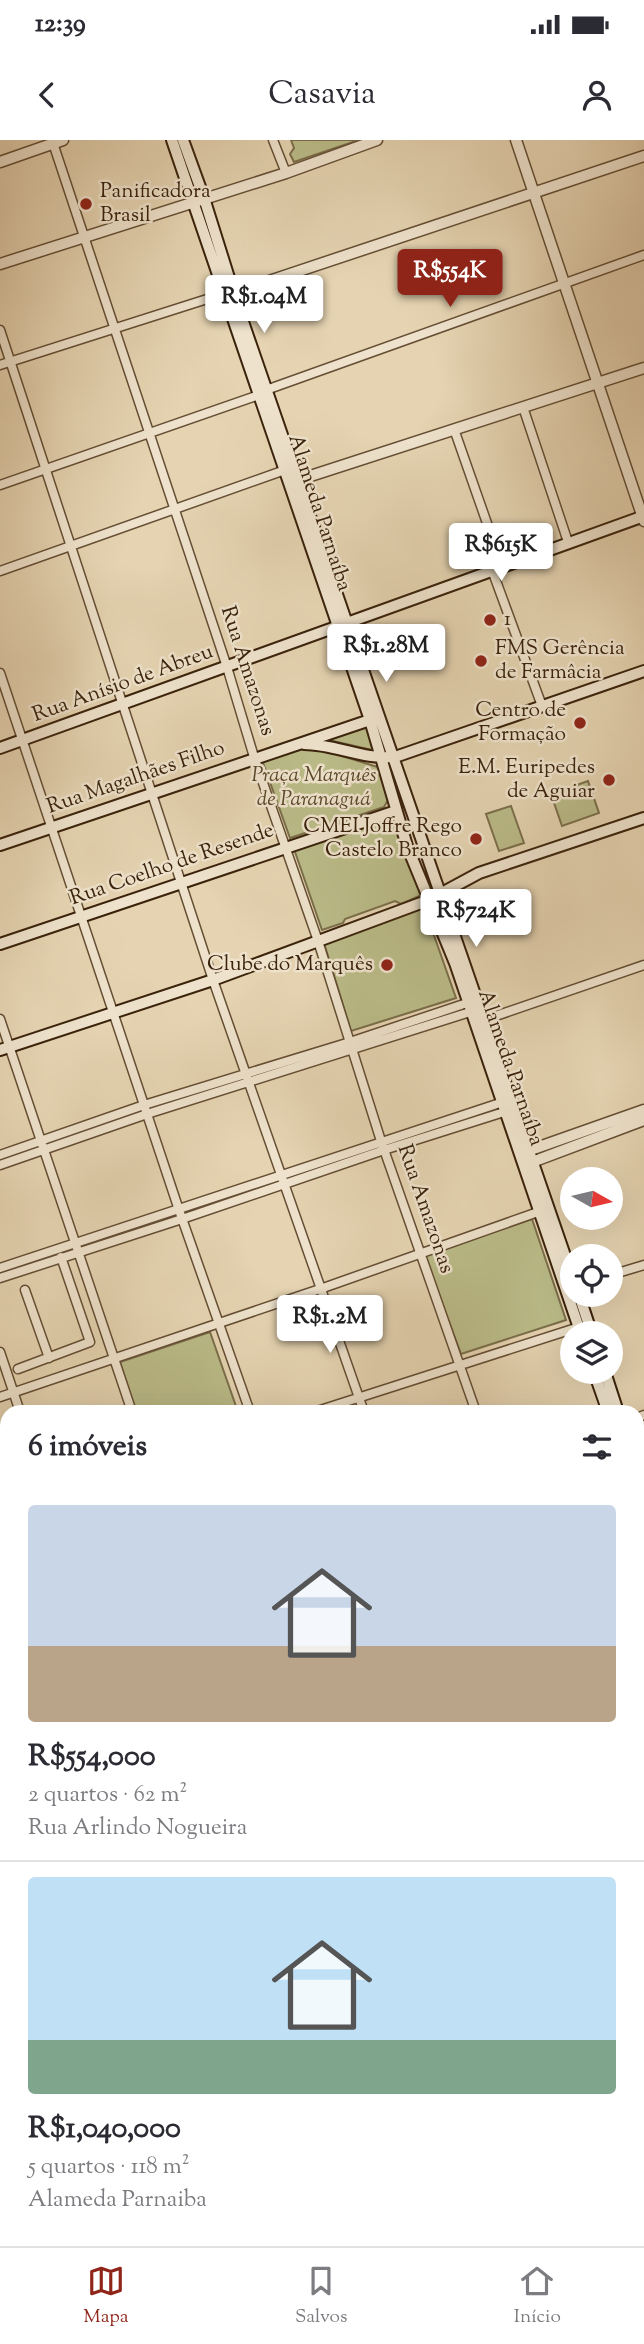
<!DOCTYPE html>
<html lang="pt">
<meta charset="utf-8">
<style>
:root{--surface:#fff;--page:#f7f7f7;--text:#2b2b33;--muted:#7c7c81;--line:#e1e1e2;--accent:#8f2418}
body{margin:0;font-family:"Sorts Mill Goudy",serif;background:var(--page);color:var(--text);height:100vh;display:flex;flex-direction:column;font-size:26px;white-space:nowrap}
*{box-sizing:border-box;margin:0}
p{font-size:23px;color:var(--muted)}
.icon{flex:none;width:38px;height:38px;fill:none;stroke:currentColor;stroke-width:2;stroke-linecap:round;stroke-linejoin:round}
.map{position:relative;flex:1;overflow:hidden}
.sheet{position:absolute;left:0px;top:1265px;width:644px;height:842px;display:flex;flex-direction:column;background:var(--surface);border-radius:21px 21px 0 0;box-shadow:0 7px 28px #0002}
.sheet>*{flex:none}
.needle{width:46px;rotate:98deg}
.controls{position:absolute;left:560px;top:1027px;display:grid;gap:14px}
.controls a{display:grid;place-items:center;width:63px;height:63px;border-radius:50%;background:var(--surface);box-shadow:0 7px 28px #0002;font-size:35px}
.price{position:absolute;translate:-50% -60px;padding:0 16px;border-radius:7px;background:#fff;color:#222;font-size:23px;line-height:46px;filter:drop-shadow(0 2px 4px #0008)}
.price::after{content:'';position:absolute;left:50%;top:42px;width:21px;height:16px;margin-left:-10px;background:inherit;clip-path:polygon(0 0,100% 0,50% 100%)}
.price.selected{background:var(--accent);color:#fff}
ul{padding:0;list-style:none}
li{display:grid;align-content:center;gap:14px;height:371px;padding:0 28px}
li+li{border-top:2px solid var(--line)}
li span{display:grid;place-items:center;height:217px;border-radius:7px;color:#555}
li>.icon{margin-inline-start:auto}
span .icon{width:126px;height:126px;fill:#fffc;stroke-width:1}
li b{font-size:30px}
h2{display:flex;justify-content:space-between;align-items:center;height:84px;padding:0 28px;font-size:30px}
.status{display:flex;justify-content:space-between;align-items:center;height:49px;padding:0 35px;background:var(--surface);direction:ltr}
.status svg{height:19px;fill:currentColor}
header{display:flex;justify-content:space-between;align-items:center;height:91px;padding:0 28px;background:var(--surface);font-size:32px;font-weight:600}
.dock{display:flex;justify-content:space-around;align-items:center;height:98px;border-top:2px solid var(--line);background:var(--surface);font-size:19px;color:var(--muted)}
.dock a{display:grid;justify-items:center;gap:4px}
.dock .selected{color:var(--accent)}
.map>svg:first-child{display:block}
</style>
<div class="status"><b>12:39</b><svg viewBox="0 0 49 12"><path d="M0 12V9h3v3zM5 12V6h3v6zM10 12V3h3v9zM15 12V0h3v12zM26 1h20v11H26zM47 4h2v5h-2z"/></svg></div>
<header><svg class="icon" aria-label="back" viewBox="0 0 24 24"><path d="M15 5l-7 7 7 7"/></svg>Casavia<svg class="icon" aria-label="person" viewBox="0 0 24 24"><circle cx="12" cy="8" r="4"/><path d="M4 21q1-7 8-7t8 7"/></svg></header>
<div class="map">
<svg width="644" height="2106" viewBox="0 0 644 2106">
<rect width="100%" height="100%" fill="#e5d3b1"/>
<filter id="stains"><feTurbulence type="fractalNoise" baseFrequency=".00286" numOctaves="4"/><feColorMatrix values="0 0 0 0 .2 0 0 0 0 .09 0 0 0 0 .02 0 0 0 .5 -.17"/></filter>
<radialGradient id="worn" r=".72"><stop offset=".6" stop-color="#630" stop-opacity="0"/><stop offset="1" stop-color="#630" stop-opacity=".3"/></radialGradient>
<path fill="#babb88" stroke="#7a6e4a" stroke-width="2" d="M291 0H356V1L294 22 290 14 294 8Z
M368 585 376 611 325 599Z
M316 608 381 628 388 660 384 667 290 698 262 620 294 609Z
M588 641 599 673 562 686 551 654Z
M511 666 524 703 499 711 486 674Z
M387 679 395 683 424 754 401 764 395 761 345 779 343 783 322 790 294 709Z
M424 767 456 858 351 891 324 803Z
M532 1079 566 1180 461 1214 424 1115Z
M210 1192 238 1272H180L179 1270 173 1272H136L120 1222Z
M0 1709 7 1713V1893L0 1894Z
M644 1950V2050L637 2054V1954Z
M140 2100H259L247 2106H145Z
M353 2100H550L540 2106H342Z"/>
<path fill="#9bb5b7" stroke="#747a72" stroke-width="2" d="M644 2050V2106H540L550 2100H637V2054Z"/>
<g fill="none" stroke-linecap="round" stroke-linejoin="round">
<defs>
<path id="minor" d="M52 0 227 527 254 617 318 801 381 1001 476 1272
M273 0 286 33
M0 190 213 840 364 1272
M0 225 226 153
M266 250 644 115
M523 267 568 402
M454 289 502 426
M0 345 259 255
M492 430 542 566
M0 431 285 330
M0 533 179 1070 250 1272
M0 879 132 1272
M484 880 644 825
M0 1015 144 965 350 902 467 863
M0 1025 147 974 470 872
M0 1128 500 963
M611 1135 644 1125
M0 1138 182 1079 384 1010 504 972
M25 1150 49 1218
M0 1212 20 1272
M18 1229 90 1202 61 1117
M0 1257 323 1148 538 1072
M314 1272 579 1187
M637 1278 644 1275
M0 1376 7 1374
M637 1440 644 1438
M0 1498 7 1517
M637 1583 644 1580
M0 1608 7 1596
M0 1696 7 1700
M0 1902 7 1901
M129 2100 130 2106"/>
<path id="tertiary" d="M516 0 644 381
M0 22 63 0
M0 124 286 33 377 0
M233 153 644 16
M298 340 644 228
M522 1013 644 970
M527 1024 644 980
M0 1562 7 1566"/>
<path id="secondary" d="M172 0 370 580 407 706 455 823 581 1194
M183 0 204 58 235 157
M241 176 572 1136
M304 604C335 604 363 620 395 617L644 531
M0 608 644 376
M0 705 370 580
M0 804 396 671
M0 910 213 840 429 760 479 733 644 678
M579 1155 592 1194
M594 1232 608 1272
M605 1232 618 1272
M637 1327 644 1347
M637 1359 644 1380
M637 1741 644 1761"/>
<path id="primary" d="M637 1918 644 1914
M637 1937 644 1933
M273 2106 284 2100
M307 2106 318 2100"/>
</defs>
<use href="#minor" stroke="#654e34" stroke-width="11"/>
<use href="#tertiary" stroke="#654e34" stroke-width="13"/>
<use href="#secondary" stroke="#3a220b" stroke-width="14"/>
<use href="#primary" stroke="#3a220b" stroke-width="16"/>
<use href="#minor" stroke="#eee2cc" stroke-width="8"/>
<use href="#tertiary" stroke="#eee2cc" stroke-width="10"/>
<use href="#secondary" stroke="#eee2cc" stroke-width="10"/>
<use href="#primary" stroke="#e2ba78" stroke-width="12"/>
</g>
<g fill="#8f2418" stroke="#eee2cc" stroke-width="2.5">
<circle cx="86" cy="64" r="7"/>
<circle cx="490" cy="480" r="7"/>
<circle cx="481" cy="521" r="7"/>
<circle cx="580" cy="583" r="7"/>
<circle cx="609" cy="640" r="7"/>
<circle cx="476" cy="699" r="7"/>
<circle cx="387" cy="825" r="7"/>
</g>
<g text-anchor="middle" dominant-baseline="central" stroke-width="5" stroke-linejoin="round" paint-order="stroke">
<g font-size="21" fill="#3a220b" stroke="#eee2cc" text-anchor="end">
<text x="100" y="52" text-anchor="start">Panificadora<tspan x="100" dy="24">Brasil</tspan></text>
<text x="504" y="480" text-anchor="start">1</text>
<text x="495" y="509" text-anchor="start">FMS Gerência<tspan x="495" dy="24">de Farmâcia</tspan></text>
<text x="566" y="571">Centro de<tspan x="566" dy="24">Formação</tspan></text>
<text x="595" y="628">E.M. Euripedes<tspan x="595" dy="24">de Aguiar</tspan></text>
<text x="462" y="687">CMEI Joffre Rego<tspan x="462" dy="24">Castelo Branco</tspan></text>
<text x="373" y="825">Clube do Marquês</text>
</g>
<g font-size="21" fill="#3a220b" stroke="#eee2cc">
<text transform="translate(319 373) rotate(72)">Alameda Parnaíba</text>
<text transform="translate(247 531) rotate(72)">Rua Amazonas</text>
<text transform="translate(123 544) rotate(-20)">Rua Anísio de Abreu</text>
<text transform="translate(136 638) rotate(-19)">Rua Magalhães Filho</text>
<text transform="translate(172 725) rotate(-19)">Rua Coelho de Resende</text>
<text transform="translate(510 928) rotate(71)">Alameda Parnaíba</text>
<text transform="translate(425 1069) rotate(71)">Rua Amazonas</text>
</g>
<g font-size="21" font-style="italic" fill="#5a482a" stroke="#eee2cc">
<text x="314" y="636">Praça Marquês<tspan x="314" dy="24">de Paranaguá</tspan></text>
</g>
</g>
<rect width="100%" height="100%" filter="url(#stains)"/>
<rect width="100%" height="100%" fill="url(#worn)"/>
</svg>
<div class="controls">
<a><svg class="needle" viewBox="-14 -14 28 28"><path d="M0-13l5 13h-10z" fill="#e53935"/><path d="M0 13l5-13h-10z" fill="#7c7c81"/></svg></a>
<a><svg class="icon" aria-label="locate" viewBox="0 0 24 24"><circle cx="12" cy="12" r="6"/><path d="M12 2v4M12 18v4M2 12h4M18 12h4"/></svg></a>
<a><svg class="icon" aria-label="layers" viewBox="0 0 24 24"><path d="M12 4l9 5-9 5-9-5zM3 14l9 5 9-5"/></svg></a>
</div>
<b class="price selected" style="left:450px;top:169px">R$554K</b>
<b class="price" style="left:264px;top:195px">R$1.04M</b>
<b class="price" style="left:501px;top:443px">R$615K</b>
<b class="price" style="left:386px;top:544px">R$1.28M</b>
<b class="price" style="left:476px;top:809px">R$724K</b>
<b class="price" style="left:330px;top:1215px">R$1.2M</b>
<section class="sheet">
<h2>6 imóveis<svg class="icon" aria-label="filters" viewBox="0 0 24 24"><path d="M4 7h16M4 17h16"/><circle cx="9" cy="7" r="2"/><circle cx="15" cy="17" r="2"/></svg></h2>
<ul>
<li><span style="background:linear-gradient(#c9d6e8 65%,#b9a48a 0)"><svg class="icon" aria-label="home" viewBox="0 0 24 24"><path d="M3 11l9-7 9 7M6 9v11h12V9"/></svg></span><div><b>R$554,000</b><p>2 quartos · 62 m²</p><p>Rua Arlindo Nogueira</p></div></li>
<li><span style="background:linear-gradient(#bfe0f5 75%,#7fa58c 0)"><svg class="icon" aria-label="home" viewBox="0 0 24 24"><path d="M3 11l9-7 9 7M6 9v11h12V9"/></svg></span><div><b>R$1,040,000</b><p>5 quartos · 118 m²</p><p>Alameda Parnaiba</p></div></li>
</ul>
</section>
</div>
<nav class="dock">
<a class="selected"><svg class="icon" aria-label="map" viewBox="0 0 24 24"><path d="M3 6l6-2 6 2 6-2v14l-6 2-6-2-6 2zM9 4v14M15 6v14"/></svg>Mapa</a>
<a><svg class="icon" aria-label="saved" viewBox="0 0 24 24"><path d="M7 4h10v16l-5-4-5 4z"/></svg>Salvos</a>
<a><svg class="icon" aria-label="home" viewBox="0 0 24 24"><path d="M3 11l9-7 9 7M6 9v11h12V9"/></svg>Início</a>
</nav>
